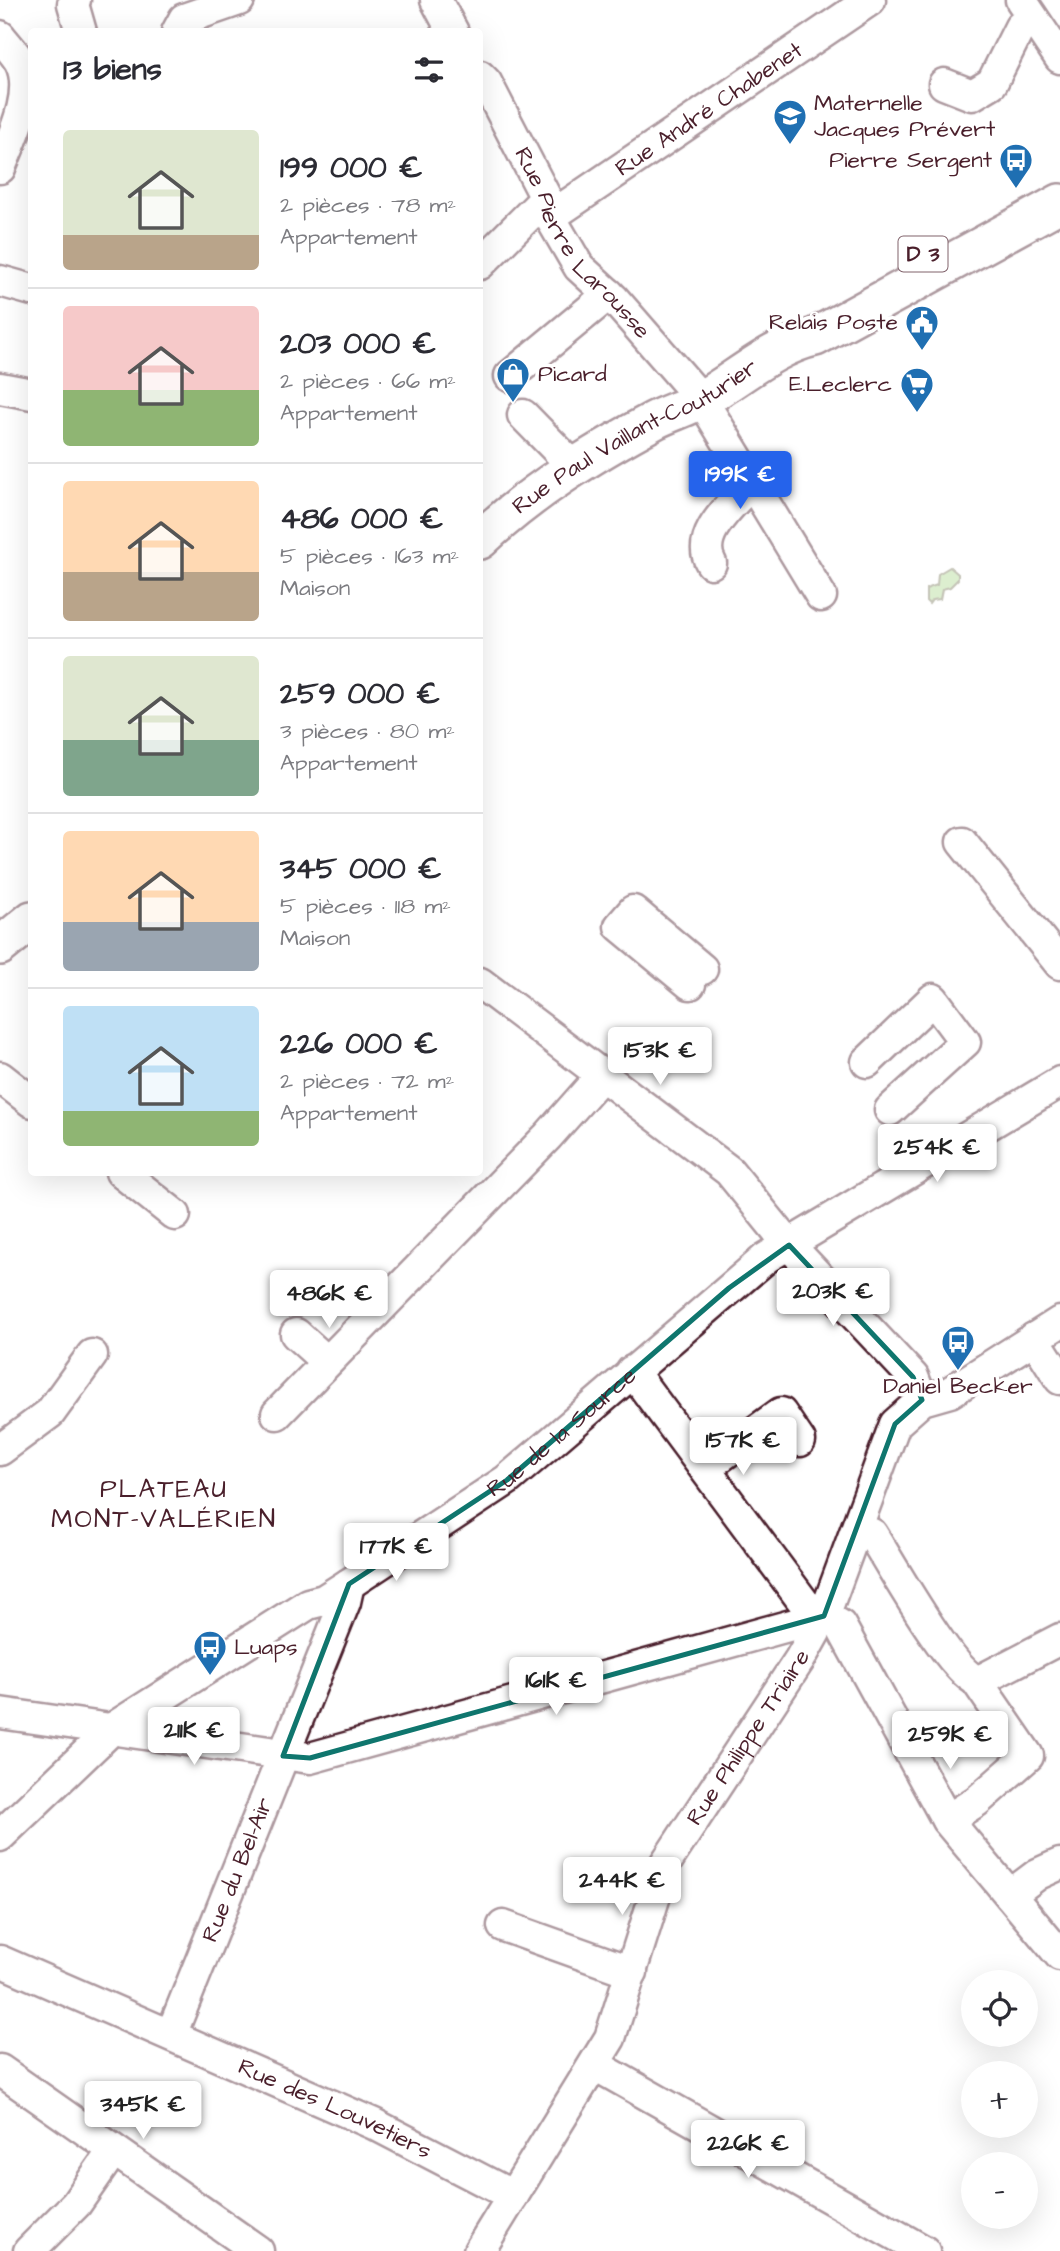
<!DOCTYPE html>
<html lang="fr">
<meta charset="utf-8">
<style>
:root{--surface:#fff;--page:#f2f2f3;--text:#2b2b33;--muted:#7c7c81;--line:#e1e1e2;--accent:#2563eb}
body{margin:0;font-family:"Architects Daughter",sans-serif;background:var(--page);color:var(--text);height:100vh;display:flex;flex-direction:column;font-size:26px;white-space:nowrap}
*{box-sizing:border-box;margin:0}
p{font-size:23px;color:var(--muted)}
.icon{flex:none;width:38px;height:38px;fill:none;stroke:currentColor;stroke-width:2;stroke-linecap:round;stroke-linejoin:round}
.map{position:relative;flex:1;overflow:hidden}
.sheet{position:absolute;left:28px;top:28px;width:455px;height:1148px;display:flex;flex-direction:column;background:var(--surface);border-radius:7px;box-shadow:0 7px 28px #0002}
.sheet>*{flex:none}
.buttons{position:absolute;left:961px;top:1970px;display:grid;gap:14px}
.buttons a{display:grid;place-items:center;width:77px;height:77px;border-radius:50%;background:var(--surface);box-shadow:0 7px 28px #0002;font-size:35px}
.price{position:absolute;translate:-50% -60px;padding:0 16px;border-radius:7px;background:#fff;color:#222;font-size:23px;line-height:46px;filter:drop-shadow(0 2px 4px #0008)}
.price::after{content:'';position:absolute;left:50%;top:42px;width:21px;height:16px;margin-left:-10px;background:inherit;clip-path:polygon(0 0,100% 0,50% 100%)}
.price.on{background:var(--accent);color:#fff}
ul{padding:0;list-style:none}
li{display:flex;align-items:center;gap:21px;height:175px;padding:0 35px}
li+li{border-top:2px solid var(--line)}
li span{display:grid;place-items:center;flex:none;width:196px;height:140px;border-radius:7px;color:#555}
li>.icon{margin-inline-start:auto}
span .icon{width:84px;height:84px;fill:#fffc;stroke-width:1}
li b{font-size:30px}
h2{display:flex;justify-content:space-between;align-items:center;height:84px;padding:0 35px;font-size:30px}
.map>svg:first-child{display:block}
</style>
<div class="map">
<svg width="1060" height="2251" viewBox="0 0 1060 2251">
<rect width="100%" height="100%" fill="#fff"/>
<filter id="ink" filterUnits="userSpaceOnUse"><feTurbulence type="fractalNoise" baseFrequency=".0143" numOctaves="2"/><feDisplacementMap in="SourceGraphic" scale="14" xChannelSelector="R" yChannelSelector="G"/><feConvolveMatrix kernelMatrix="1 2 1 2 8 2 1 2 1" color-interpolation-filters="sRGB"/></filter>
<g filter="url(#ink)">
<path fill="#b2da96" stroke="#7e7c60" stroke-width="2" d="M950 567 958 574V579L950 587 942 589 940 599 932 600 929 604 926 601V589L937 585 938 574Z"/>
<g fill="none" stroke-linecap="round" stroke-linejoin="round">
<defs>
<g id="minor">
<path d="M75 0 73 4 81 32"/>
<path d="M436 0 453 32"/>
<path d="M1021 0 1060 58"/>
<path d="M177 32 184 19 239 0"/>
<path d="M0 36C6 44 15 53 20 62 36 93 11 140 0 168"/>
<path id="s1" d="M480 76 486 82 546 198 550 217 579 267 614 299 702 400 821 596"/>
<path d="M944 84 972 95 992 83 1020 27 1032 17"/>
<path id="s2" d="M550 217 870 0"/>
<path d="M480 264 546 198"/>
<path d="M0 281 32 290"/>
<path d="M510 376 609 294"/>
<path d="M0 388 32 394"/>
<path d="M523 415 574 467"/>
<path d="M711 563C694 534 735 503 752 482"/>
<path d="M962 842 1060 964"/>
<path d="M480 983 729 1171 789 1245 913 1377 922 1400"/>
<path d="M690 984 620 926 633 911 702 969"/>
<path d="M867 1062 933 999 965 1042 890 1110"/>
<path d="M0 1077 32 1102"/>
<path d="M121 1172 175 1215"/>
<path d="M296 1334 327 1362"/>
<path d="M1034 1338 1060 1379"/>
<path d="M632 1371 805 1604 840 1625 947 1820 1060 1955"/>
<path d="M277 1414 548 1136 602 1075"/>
<path d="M0 1450 50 1413 92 1355"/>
<path d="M705 1468 781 1413 800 1441"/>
<path d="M858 1528 872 1534C889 1561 953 1676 979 1681L1060 1639"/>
<path d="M0 1713 310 1758 824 1616"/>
<path d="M947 1820 977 1801 1028 1756 976 1680"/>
<path id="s3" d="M0 1836 113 1728 308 1604 324 1600 349 1584 507 1480 766 1258 1060 1082"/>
<path d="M1010 1895 1038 1874 1060 1864"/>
<path d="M503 1926 632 1972"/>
<path id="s4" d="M0 1961 374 2124 513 2196"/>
<path id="s5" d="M171 2035 345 1602 349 1584"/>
<path d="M595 2065 924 2251"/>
<path d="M0 2070 258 2251"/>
<path d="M29 2251 76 2204 113 2151"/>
<path id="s6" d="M479 2251 610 2038 665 1864 800 1659 824 1616 895 1424 922 1400 950 1392 1060 1322"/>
</g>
<g id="major">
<path id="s7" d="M480 540C532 491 592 454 655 420 671 412 689 407 704 398 740 377 774 346 815 337L1060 203"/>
<path d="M0 946 32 920"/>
</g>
</defs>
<use href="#minor" stroke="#4a1f2b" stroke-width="35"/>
<use href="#major" stroke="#4a1f2b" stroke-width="42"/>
<use href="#minor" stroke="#fff" stroke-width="30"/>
<use href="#major" stroke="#fff" stroke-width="37"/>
</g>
</g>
<path d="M0 0H1060V2251H0ZM789 1245 913 1377 922 1400 895 1424 824 1616 310 1758 283 1756 349 1584 507 1480 729 1288Z" fill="#fff" fill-opacity=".55" fill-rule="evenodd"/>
<path fill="none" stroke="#0f766e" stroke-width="5" stroke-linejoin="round" d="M789 1245 913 1377 922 1400 895 1424 824 1616 310 1758 283 1756 349 1584 507 1480 729 1288Z"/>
<defs>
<symbol id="school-pin" viewBox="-11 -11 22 30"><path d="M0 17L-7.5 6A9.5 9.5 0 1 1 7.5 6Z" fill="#1f6fb2" stroke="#fff"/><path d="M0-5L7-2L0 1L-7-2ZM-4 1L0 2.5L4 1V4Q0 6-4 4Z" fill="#fff"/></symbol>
<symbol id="bus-pin" viewBox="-11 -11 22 30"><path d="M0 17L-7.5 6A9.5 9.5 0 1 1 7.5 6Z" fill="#1f6fb2" stroke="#fff"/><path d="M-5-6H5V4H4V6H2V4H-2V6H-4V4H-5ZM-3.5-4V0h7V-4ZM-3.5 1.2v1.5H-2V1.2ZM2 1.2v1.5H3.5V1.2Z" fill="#fff"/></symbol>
<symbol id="civic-pin" viewBox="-11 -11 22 30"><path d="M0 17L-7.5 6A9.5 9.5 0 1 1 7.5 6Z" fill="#1f6fb2" stroke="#fff"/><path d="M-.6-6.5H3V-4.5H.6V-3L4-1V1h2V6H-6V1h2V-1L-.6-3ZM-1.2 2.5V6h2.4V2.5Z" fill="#fff"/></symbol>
<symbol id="shop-pin" viewBox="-11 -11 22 30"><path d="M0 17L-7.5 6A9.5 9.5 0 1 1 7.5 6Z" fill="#1f6fb2" stroke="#fff"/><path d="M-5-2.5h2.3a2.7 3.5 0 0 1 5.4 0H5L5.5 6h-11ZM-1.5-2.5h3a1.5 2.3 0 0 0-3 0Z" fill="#fff"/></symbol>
<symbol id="supermarket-pin" viewBox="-11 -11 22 30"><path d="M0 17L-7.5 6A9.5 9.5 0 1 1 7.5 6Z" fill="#1f6fb2" stroke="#fff"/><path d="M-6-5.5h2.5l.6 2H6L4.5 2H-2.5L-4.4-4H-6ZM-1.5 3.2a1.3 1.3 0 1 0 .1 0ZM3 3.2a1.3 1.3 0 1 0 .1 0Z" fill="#fff"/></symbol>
</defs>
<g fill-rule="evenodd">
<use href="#school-pin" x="771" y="97" width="38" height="52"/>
<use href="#bus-pin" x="997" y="141" width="38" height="52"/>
<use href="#civic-pin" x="903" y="303" width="38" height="52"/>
<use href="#shop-pin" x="494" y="355" width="38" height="52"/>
<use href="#supermarket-pin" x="898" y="365" width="38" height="52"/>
<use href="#bus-pin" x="939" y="1323" width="38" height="52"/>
<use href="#bus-pin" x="191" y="1628" width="38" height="52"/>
</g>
<g text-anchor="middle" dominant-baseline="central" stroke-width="7" stroke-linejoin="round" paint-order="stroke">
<rect fill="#fff" stroke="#80626b" stroke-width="2" x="898.5" y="236.5" width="49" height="35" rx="5"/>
<g font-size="21" font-weight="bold" fill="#4a1f2b">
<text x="923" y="254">D 3</text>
</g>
<g font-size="23" fill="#4a1f2b" stroke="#fff" text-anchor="start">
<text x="814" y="103">Maternelle<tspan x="814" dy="26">Jacques Prévert</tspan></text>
<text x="992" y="160" text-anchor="end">Pierre Sergent</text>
<text x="898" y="322" text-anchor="end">Relais Poste</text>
<text x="538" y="374">Picard</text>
<text x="892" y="384" text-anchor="end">E.Leclerc</text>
<text x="958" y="1386" text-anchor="middle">Daniel Becker</text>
<text x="234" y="1647">Luaps</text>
</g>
<g font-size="23" fill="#4a1f2b" stroke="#fff">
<text stroke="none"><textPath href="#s2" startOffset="192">Rue André Chabenet</textPath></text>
<text stroke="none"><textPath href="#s1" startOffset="198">Rue Pierre Larousse</textPath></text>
<text stroke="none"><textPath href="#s7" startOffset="187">Rue Paul Vaillant-Couturier</textPath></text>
<text stroke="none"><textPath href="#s3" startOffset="695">Rue de la Source</textPath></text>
<text stroke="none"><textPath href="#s6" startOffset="584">Rue Philippe Triaire</textPath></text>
<text stroke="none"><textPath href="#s5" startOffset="178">Rue du Bel-Air</textPath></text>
<text stroke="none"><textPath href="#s4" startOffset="366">Rue des Louvetiers</textPath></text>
</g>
<g font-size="26" letter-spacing="2" fill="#4a1f2b" stroke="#fff">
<text x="164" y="1489">PLATEAU<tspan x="164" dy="30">MONT-VALÉRIEN</tspan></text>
</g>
</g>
</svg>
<div class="buttons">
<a><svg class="icon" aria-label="locate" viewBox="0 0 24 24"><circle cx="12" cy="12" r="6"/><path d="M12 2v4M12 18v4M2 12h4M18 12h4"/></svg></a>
<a>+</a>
<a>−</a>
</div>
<b class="price on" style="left:740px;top:511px">199K €</b>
<b class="price" style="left:660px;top:1087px">153K €</b>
<b class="price" style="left:937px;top:1184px">254K €</b>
<b class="price" style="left:833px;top:1328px">203K €</b>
<b class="price" style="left:329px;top:1330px">486K €</b>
<b class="price" style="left:743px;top:1477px">157K €</b>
<b class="price" style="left:396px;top:1583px">177K €</b>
<b class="price" style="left:556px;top:1717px">161K €</b>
<b class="price" style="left:194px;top:1767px">211K €</b>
<b class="price" style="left:950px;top:1771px">259K €</b>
<b class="price" style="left:622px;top:1917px">244K €</b>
<b class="price" style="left:143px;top:2141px">345K €</b>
<b class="price" style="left:748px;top:2180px">226K €</b>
<section class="sheet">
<h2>13 biens<svg class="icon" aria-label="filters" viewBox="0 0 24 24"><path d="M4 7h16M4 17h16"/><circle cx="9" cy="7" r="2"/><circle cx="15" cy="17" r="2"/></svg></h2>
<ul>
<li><span style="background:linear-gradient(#dfe7d0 75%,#b9a48a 0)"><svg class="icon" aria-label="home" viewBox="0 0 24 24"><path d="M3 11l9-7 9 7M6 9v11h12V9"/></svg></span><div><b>199 000 €</b><p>2 pièces · 78 m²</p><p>Appartement</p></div></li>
<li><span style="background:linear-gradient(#f6c9c9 60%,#8fb573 0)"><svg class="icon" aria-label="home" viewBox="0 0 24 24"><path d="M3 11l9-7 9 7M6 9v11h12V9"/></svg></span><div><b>203 000 €</b><p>2 pièces · 66 m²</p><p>Appartement</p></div></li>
<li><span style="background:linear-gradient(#ffd9b3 65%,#b9a48a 0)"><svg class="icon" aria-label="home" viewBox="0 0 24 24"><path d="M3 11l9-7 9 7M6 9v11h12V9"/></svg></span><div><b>486 000 €</b><p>5 pièces · 163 m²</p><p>Maison</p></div></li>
<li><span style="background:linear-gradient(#dfe7d0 60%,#7fa58c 0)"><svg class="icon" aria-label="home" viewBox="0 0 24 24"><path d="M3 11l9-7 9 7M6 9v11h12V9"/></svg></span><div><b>259 000 €</b><p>3 pièces · 80 m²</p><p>Appartement</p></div></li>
<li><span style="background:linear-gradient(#ffd9b3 65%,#9aa5b1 0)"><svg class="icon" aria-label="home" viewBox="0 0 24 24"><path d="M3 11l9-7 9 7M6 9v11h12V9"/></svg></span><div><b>345 000 €</b><p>5 pièces · 118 m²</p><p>Maison</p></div></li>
<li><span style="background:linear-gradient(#bfe0f5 75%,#8fb573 0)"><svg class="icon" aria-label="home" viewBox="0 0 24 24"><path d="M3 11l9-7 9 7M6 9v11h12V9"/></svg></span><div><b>226 000 €</b><p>2 pièces · 72 m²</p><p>Appartement</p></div></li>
</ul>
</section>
</div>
